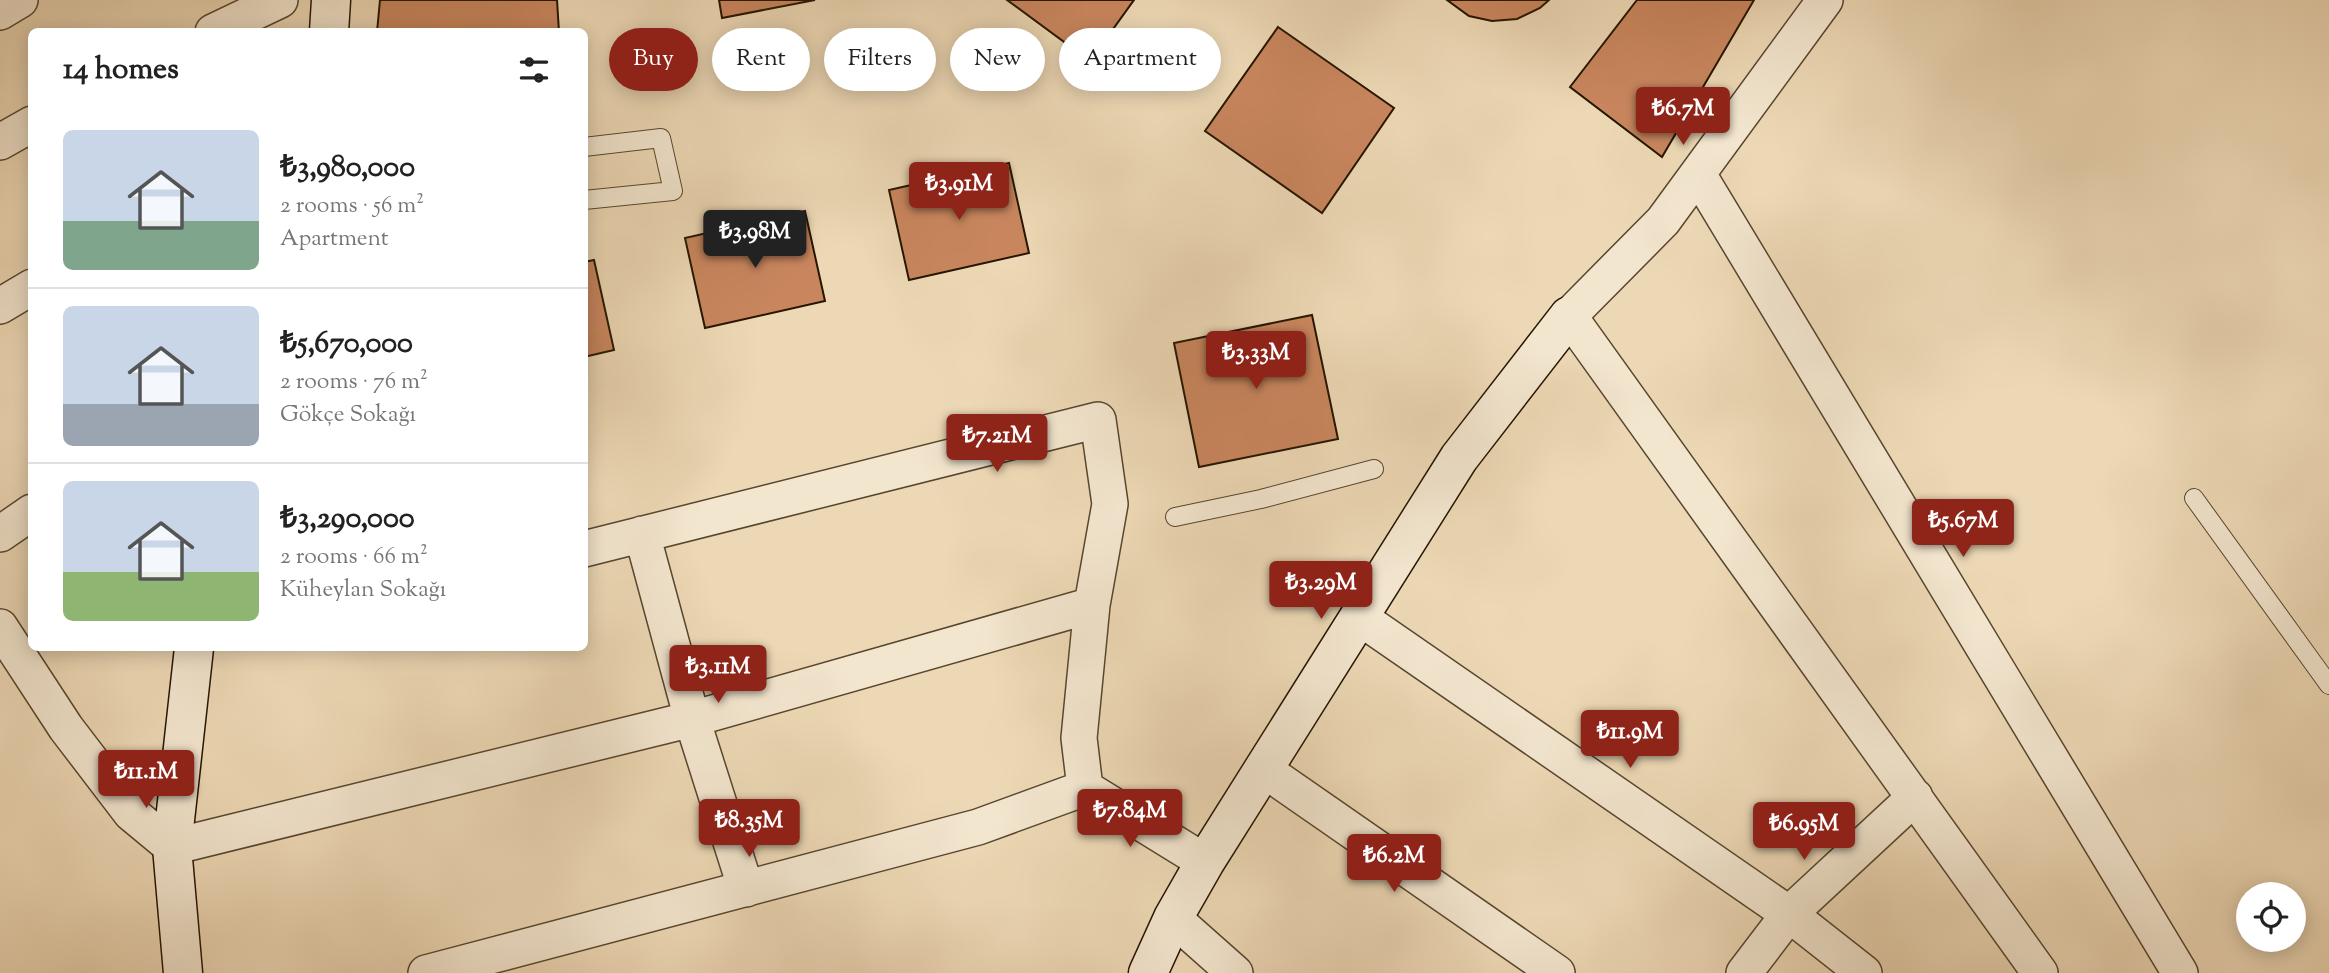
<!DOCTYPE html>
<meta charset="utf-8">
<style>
:root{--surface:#fff;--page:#f2f2f2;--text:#222;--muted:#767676;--line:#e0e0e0;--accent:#8f2418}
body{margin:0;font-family:"Sorts Mill Goudy",serif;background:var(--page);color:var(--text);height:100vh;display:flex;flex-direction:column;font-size:26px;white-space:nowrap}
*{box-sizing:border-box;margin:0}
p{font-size:23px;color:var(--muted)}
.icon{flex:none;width:38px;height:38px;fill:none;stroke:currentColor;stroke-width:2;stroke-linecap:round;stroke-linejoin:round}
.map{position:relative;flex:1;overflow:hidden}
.details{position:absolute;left:28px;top:28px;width:560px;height:623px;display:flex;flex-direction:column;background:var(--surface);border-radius:10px;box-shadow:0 4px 18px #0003}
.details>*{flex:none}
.hud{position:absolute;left:609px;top:28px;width:665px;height:63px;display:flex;gap:14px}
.tools{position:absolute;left:2236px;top:882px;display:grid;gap:14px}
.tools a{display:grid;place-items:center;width:70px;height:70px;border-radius:50%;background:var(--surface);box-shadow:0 4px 18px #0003;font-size:35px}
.price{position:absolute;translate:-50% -60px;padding:0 16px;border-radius:7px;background:var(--accent);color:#fff;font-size:23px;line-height:46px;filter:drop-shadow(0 2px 4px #0008)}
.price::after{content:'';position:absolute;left:50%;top:42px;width:21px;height:16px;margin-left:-10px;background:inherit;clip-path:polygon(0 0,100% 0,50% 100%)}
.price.on{background:#222;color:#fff}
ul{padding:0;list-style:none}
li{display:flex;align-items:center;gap:21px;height:175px;padding:0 35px}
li+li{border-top:2px solid var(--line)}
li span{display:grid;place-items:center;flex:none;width:196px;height:140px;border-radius:10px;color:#555}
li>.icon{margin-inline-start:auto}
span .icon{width:84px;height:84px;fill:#fffc;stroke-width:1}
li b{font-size:30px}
h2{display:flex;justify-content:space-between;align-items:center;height:84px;padding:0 35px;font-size:30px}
.chip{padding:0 24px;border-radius:32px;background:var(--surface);box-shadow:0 4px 18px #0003;font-size:24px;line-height:63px}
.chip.on{background:var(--accent);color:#fff}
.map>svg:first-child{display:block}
</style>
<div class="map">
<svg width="2329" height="973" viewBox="0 0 2329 973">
<rect width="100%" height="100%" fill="#edd8b5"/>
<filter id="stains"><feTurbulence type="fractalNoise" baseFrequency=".00286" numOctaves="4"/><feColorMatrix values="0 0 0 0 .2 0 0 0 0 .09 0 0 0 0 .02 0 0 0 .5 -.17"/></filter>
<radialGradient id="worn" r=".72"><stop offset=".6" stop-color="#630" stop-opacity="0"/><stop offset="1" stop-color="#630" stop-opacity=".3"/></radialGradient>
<path fill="#c9865e" stroke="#251501" stroke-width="2" d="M380 0H557L559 32H377Z
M719 0H815L722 18Z
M1007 0H1134L1090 61Z
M1447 0H1549L1540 8 1517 19 1492 21 1469 16Z
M1637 0H1754L1662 157 1570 87Z
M1278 27 1394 108 1322 213 1205 131Z
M1009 163 1029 253 909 280 889 190Z
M805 211 825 301 705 328 685 238Z
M594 260 614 350 584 357V262Z
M1312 315 1338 439 1199 467 1174 343Z"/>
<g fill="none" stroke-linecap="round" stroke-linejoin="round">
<defs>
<path id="lane" d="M584 147 661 138 673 191 584 200
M2194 498 2329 685
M1175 517 1261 499 1374 469"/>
<path id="street" d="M1825 0 1663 221 1569 316 2040 973
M0 12 20 0
M213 32 280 0
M0 142 32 124
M1698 174 2180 973
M0 306 32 287
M0 534 32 512
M642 534 692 719 746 889
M584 549 1098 420 1110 504 1092 605 1079 738 1085 788
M1359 617 1789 914 1864 973
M0 627 66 728 131 813 172 847 692 719 1092 605
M1263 769 1557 973
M1085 788 1205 862
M1173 918 1235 973
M426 973 978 827 1085 788
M1744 973 1789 914 1915 797"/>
<path id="secondary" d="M329 32 331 0
M183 973 172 847 194 648
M1148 973 1173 918 1205 862 1459 458 1569 316"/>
</defs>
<use href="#lane" stroke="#57462e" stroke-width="20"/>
<use href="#street" stroke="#57462e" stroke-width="38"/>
<use href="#secondary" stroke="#251501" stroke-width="41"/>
<use href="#lane" stroke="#f3e6cf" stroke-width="18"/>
<use href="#street" stroke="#f3e6cf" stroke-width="35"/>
<use href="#secondary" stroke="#f3e6cf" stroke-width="38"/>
</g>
<rect width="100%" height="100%" filter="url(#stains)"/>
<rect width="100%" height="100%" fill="url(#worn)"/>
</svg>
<div class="tools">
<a><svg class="icon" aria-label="locate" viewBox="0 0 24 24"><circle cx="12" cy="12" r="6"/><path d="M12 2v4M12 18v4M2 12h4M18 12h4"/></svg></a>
</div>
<b class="price" style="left:1683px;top:147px">₺6.7M</b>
<b class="price" style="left:959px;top:222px">₺3.91M</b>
<b class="price on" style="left:755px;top:270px">₺3.98M</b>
<b class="price" style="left:1256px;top:391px">₺3.33M</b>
<b class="price" style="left:997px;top:474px">₺7.21M</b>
<b class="price" style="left:1963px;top:559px">₺5.67M</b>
<b class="price" style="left:1321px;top:621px">₺3.29M</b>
<b class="price" style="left:718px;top:705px">₺3.11M</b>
<b class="price" style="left:1630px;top:770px">₺11.9M</b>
<b class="price" style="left:146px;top:810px">₺11.1M</b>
<b class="price" style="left:1130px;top:849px">₺7.84M</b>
<b class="price" style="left:749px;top:859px">₺8.35M</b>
<b class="price" style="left:1804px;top:862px">₺6.95M</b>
<b class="price" style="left:1394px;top:894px">₺6.2M</b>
<div class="hud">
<a class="chip on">Buy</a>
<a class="chip">Rent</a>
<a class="chip">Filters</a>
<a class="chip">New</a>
<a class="chip">Apartment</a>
</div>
<section class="details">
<h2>14 homes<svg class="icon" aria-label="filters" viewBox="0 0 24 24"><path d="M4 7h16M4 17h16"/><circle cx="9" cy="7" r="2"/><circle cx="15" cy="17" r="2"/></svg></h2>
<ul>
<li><span style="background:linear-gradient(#c9d6e8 65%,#7fa58c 0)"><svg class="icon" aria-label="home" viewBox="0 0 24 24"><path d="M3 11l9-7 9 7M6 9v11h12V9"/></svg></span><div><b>₺3,980,000</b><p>2 rooms · 56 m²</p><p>Apartment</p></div></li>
<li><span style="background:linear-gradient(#c9d6e8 70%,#9aa5b1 0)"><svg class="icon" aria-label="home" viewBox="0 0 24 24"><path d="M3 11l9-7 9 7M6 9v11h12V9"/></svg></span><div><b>₺5,670,000</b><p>2 rooms · 76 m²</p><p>Gökçe Sokağı</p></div></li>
<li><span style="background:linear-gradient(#c9d6e8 65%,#8fb573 0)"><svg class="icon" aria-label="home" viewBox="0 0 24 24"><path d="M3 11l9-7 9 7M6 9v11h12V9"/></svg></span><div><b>₺3,290,000</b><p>2 rooms · 66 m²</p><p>Küheylan Sokağı</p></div></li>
</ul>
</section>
</div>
